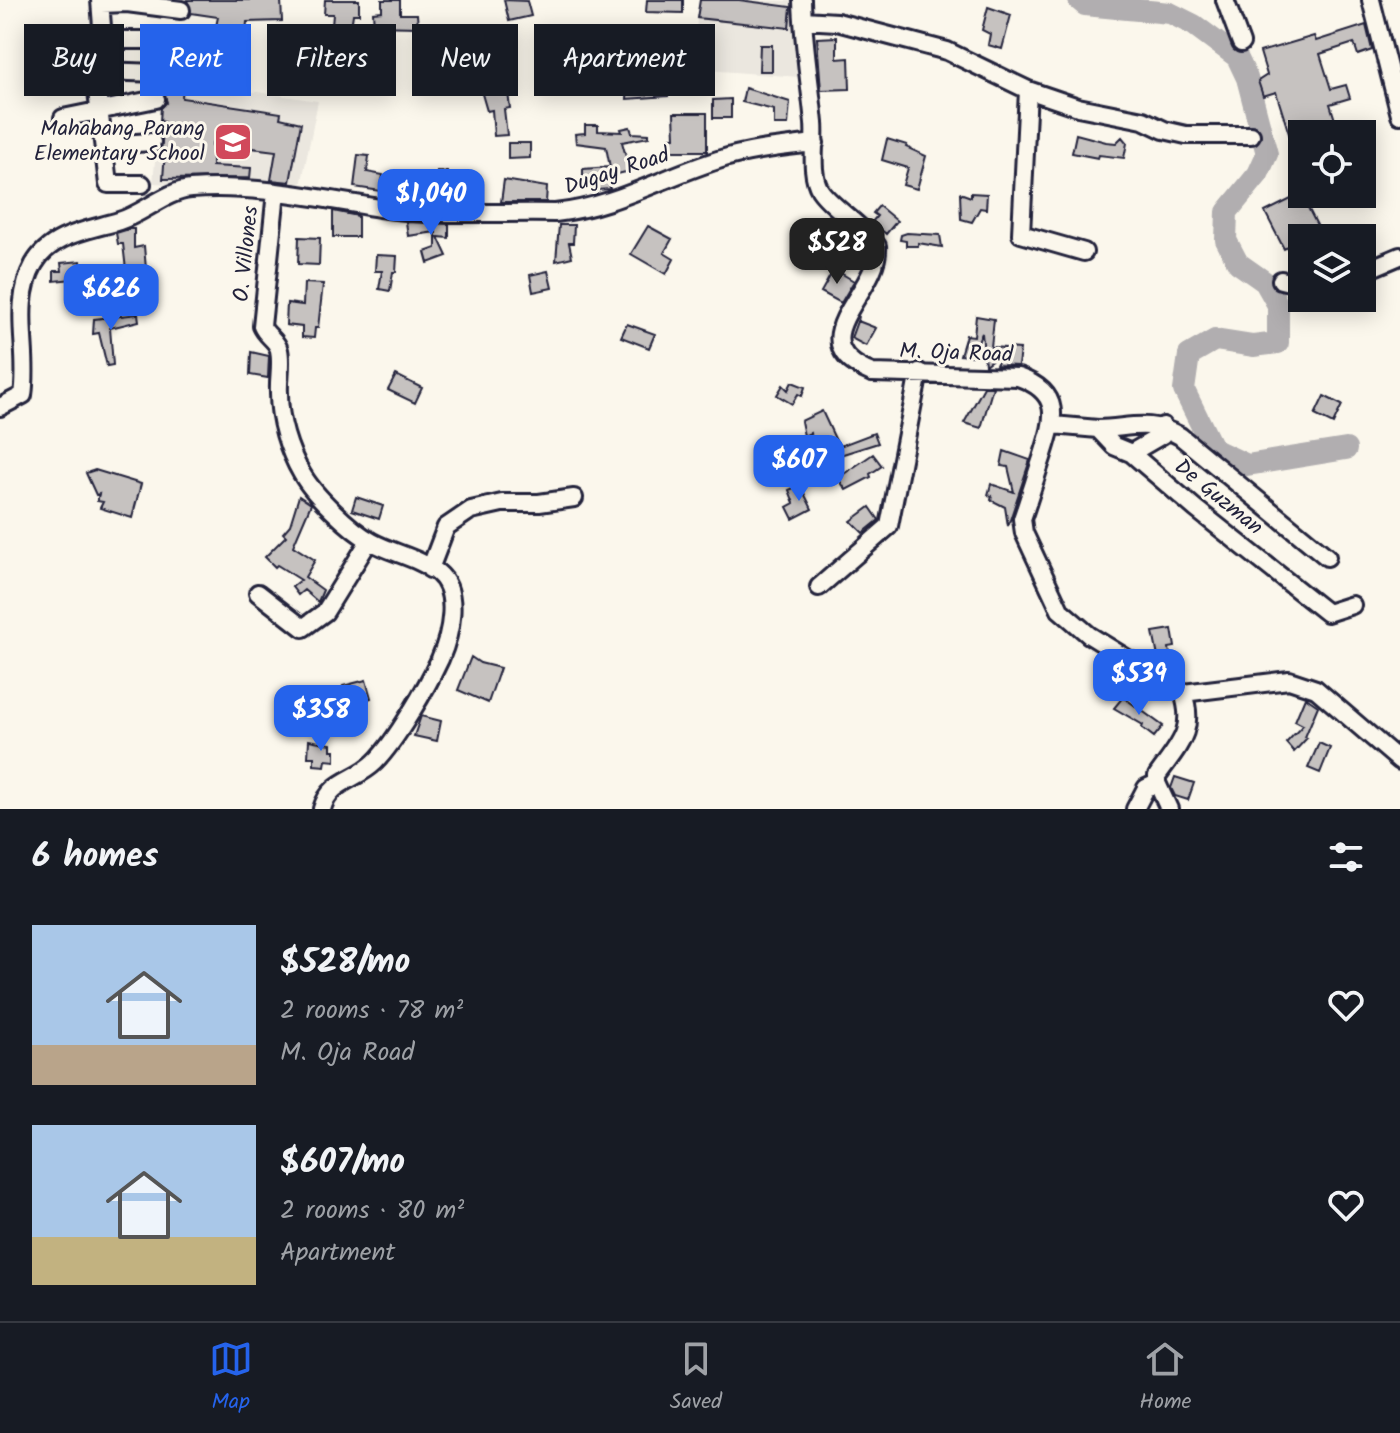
<!DOCTYPE html>
<meta charset="utf-8">
<style>
:root{--surface:#171b24;--page:#242831;--text:#f1f3f6;--muted:#9ea1a6;--line:#363941;--accent:#2563eb}
body{margin:0;font-family:Kalam,sans-serif;background:var(--page);color:var(--text);height:100vh;display:flex;flex-direction:column;font-size:30px;white-space:nowrap}
*{box-sizing:border-box;margin:0}
p{font-size:26px;color:var(--muted)}
.icon{flex:none;width:44px;height:44px;fill:none;stroke:currentColor;stroke-width:2;stroke-linecap:round;stroke-linejoin:round}
.map{position:relative;height:809px;overflow:hidden}
.details{display:flex;flex-direction:column;background:var(--surface);flex:1}
.details>*{flex:none}
.top-card{position:absolute;left:24px;top:24px;width:800px;height:72px;display:flex;gap:16px}
.controls{position:absolute;left:1288px;top:120px;display:grid;gap:16px}
.controls a{display:grid;place-items:center;width:88px;height:88px;border-radius:0px;background:var(--surface);box-shadow:0 4px 20px #0003;font-size:40px}
.price{position:absolute;translate:-50% -68px;padding:0 18px;border-radius:16px;background:var(--accent);color:#fff;font-size:26px;line-height:52px;filter:drop-shadow(0 2px 4px #0008)}
.price::after{content:'';position:absolute;left:50%;top:48px;width:24px;height:18px;margin-left:-12px;background:inherit;clip-path:polygon(0 0,100% 0,50% 100%)}
.price.on{background:#222;color:#fff}
ul{padding:0;list-style:none}
li{display:flex;align-items:center;gap:24px;height:200px;padding:0 32px}
li span{display:grid;place-items:center;flex:none;width:224px;height:160px;border-radius:0px;color:#555}
li>.icon{margin-inline-start:auto}
span .icon{width:96px;height:96px;fill:#fffc;stroke-width:1}
li b{font-size:34px}
h2{display:flex;justify-content:space-between;align-items:center;height:96px;padding:0 32px;font-size:34px}
.chip{padding:0 28px;border-radius:0px;background:var(--surface);box-shadow:0 4px 20px #0003;font-size:28px;line-height:72px}
.chip.on{background:var(--accent);color:#fff}
.tabs{display:flex;justify-content:space-around;align-items:center;height:112px;border-top:2px solid var(--line);background:var(--surface);font-size:22px;color:var(--muted)}
.tabs a{display:grid;justify-items:center;gap:4px}
.tabs .on{color:var(--accent)}
.map>svg:first-child{display:block}
</style>
<div class="map">
<svg width="1400" height="809" viewBox="0 0 1400 809">
<rect width="100%" height="100%" fill="#fbf7ec"/>
<filter id="ink" filterUnits="userSpaceOnUse"><feTurbulence type="fractalNoise" baseFrequency=".0125" numOctaves="2"/><feDisplacementMap in="SourceGraphic" scale="16" xChannelSelector="R" yChannelSelector="G"/><feConvolveMatrix kernelMatrix="1 2 1 2 8 2 1 2 1" color-interpolation-filters="sRGB"/></filter>
<g filter="url(#ink)">
<path fill="#ebe7df" d="M698 0 796 1 800 77 694 69Z
M163 72 223 75 222 87 318 101 300 191 153 183Z"/>
<g fill="none" stroke-linecap="round" stroke-linejoin="round">
<path stroke="#b1aeb0" stroke-width="22" d="M1079 0 1085 5 1170 13 1194 25 1237 57 1247 78 1267 154 1258 174 1227 212 1226 240 1238 263 1265 282 1278 305V343L1253 346 1215 340 1189 355 1184 390 1213 449 1247 465 1346 449"/>
</g>
<path fill="#c6c2c0" stroke="#22223b" stroke-width="2" d="M187 0H281L282 21 247 22 243 64 230 62 232 42 212 45 218 17 191 13Z
M325 0H359V14H353L349 41H347L341 66 326 63 328 52H316L317 37 331 38 333 14H324Z
M382 0H400V14H417L418 27 374 26 373 12 382 11Z
M504 0 527 1 531 16 509 21Z
M647 0H683V13L646 12Z
M700 0H739L791 7 789 28 697 18Z
M988 7 1011 15 1002 49 988 45 990 34 982 30Z
M1366 25 1372 50 1358 55 1354 43 1320 54 1331 89 1346 85 1350 98 1330 104 1336 123 1290 137 1276 92 1263 96 1258 81 1267 75 1260 52 1314 36 1316 41Z
M837 37V59L849 58 850 89 821 90 817 38Z
M760 45H772V71H759Z
M666 74 668 96 627 99 628 86H646L645 76Z
M499 77 502 94 508 93 510 108 504 109 507 135 494 136 492 110 487 111 478 80Z
M166 81 183 83 182 98 281 113 280 118 301 123 290 182 271 180 276 151 212 143V166L251 168 250 178 163 179 165 151H161L164 122 160 121 161 108 167 102 163 91Z
M745 88 790 102 788 125H774V110L742 102Z
M731 99V118H713V100Z
M674 113H707V151H669V137H675Z
M585 125H598V131L622 132 621 129 630 127 632 133 649 134V137L622 142 630 171 609 176 610 189 597 190V184H583V169L610 167 606 147 576 143 575 134 585 133Z
M1076 134 1106 142 1116 143 1122 137 1127 143 1124 158 1099 155 1098 158 1072 153Z
M887 139 907 145 906 147 926 156 917 189 903 185 908 168 882 160Z
M508 143H530V158L508 159Z
M358 155 369 156 367 172 383 175 381 191 354 187Z
M437 171 447 172V183H466L465 197 433 195V178H437Z
M504 180 547 187 546 202H501Z
M960 193 971 197V193L987 194 986 209 980 208 972 222 961 219Z
M1301 194 1320 231 1284 249 1265 212Z
M879 206 897 221 886 234 872 222 877 216 873 213Z
M333 211 358 216V237H333Z
M406 222 449 224V238L438 237 447 256 428 263 425 252 436 248V232L408 236Z
M559 225H574L573 243H569L572 257 556 261Z
M648 226 672 239 664 253 674 259 666 274 631 254Z
M129 229H134V248L144 246 148 292 129 295 123 244H118L116 233Z
M907 233 940 235 942 247 918 243V246H906V241L900 240 901 235Z
M299 237 320 238 319 265 298 264Z
M376 255 397 256 396 272H393L390 291 379 289 382 271H375Z
M81 261 83 278 54 281V271H62L61 263Z
M834 269 854 281 841 303 821 292Z
M548 271 552 288 533 292 530 275Z
M304 283 323 284 318 328H315L314 338 302 337V327L286 325 287 303 303 305Z
M138 314 139 321 110 328 113 365 107 366 99 333 93 334 94 319Z
M859 316 858 321 876 328 866 346 851 338Z
M976 316 994 319 991 347 1020 349 1018 366 996 365 998 361 994 358 985 365 982 333 972 356 960 355 966 335 974 336Z
M627 324 655 334 649 348 621 337Z
M251 352 269 356 268 378 250 375Z
M396 375 422 388 415 403 388 390Z
M792 382 805 387 802 396 798 394 792 404 777 395 783 385 788 390Z
M984 387H993L981 428 964 423Z
M1324 396 1342 405 1333 424 1315 415Z
M822 411 837 443 812 446 810 433 804 436 801 421Z
M874 433 878 443 840 455 837 447Z
M1004 451 1030 460 1008 526 1005 507 991 500 992 496 988 495 991 484 1014 492 1008 467 1001 466Z
M873 454 882 466 870 474 871 477 846 490 838 478Z
M95 470 141 484 132 518 100 508 103 502 97 501 99 494 96 495 86 473Z
M800 485 812 509 793 519 787 507 794 503 789 490Z
M299 496 311 504 293 546 315 560 305 577 323 590 318 602 304 590 298 595 292 587 301 580 277 565 275 567 265 557 286 536 283 533 290 525Z
M356 497 383 506 379 519 352 510Z
M870 507 879 520 863 533 851 521Z
M1172 629 1175 647 1169 648 1170 654 1158 657 1153 632Z
M471 657 480 663 500 668 488 703 458 690Z
M366 680 371 698 349 705 343 686Z
M1123 697 1163 726 1154 737 1142 728 1143 725 1114 708Z
M1305 697 1318 706 1305 737 1307 738 1294 752 1286 743 1303 725 1295 721Z
M421 716 441 721 437 741 414 736Z
M309 740 331 744V750H335V761L326 760 325 766 314 765V757H308Z
M1319 743 1330 748 1320 773 1308 768Z
M1175 777 1194 783 1188 800 1175 796 1171 788Z"/>
<g fill="none" stroke-linecap="round" stroke-linejoin="round">
<defs>
<path id="minor" d="M100 0 103 40 97 91 108 184H142
M802 0C803 42 810 82 814 123 816 143 809 172 820 190 832 208 862 224 877 246 881 292 794 341 872 373L1018 377C1064 393 1054 420 1042 458 1035 479 1029 499 1022 519L1024 533 1060 610 1089 635 1183 693C1196 731 1178 746 1157 776V783L1169 809
M1225 0 1241 43
M1371 0 1400 115
M101 4 127 3 181 10
M803 20 837 22 947 51 1028 90 1078 107 1143 120 1164 130 1186 135H1251
M103 40H156
M100 71 159 73
M1028 90 1021 234 1084 252
M63 118 156 99
M104 145 152 142
M276 192 262 326C266 336 277 340 279 350 282 363 278 379 279 393 279 420 288 450 302 474 314 495 350 530 372 542 392 553 420 558 438 573 461 592 450 636 440 659 427 687 396 741 375 762 356 781 330 780 322 809
M1362 272 1400 256
M1281 280 1302 285
M0 407 23 395C30 350 11 306 34 264 51 234 90 230 119 221 143 214 166 191 191 189 251 184 319 198 379 208 436 216 497 212 555 213 614 207 663 177 718 160 749 150 782 147 815 143
M1053 425 1098 429 1114 446 1131 453 1196 509 1327 613 1352 605
M1098 429C1131 428 1149 419 1180 436L1327 557
M1131 453 1162 435 1163 426
M430 569 446 527 471 510 502 503H539L574 498
M819 587 889 526 919 372
M258 593 303 628 325 612 369 541
M1183 693 1289 680 1316 689 1400 761
M1135 809 1146 788 1157 783"/>
</defs>
<use href="#minor" stroke="#22223b" stroke-width="22"/>
<use href="#minor" stroke="#fbf7ec" stroke-width="16"/>
</g>
</g>
<defs>
<symbol id="school-square" viewBox="-11 -11 22 22"><rect x="-9" y="-9" width="18" height="18" rx="4" fill="#d1495b" stroke="#fbf7ec"/><path d="M0-5L7-2L0 1L-7-2ZM-4 1L0 2.5L4 1V4Q0 6-4 4Z" fill="#fff"/></symbol>
</defs>
<g fill-rule="evenodd">
<use href="#school-square" x="211" y="120" width="44" height="44"/>
</g>
<g text-anchor="middle" dominant-baseline="central" stroke-width="6" stroke-linejoin="round" paint-order="stroke">
<g font-size="22" fill="#22223b" stroke="#fbf7ec" text-anchor="end">
<text x="205" y="129">Mahabang Parang<tspan x="205" dy="25">Elementary School</tspan></text>
</g>
<g font-size="22" fill="#22223b" stroke="#fbf7ec">
<text transform="translate(617 172) rotate(-18)">Dugay Road</text>
<text transform="translate(247 254) rotate(-84)">O. Villones</text>
<text transform="translate(956 354) rotate(2)">M. Oja Road</text>
<text transform="translate(1218 498) rotate(39)">De Guzman</text>
</g>
</g>
</svg>
<div class="controls">
<a><svg class="icon" aria-label="locate" viewBox="0 0 24 24"><circle cx="12" cy="12" r="6"/><path d="M12 2v4M12 18v4M2 12h4M18 12h4"/></svg></a>
<a><svg class="icon" aria-label="layers" viewBox="0 0 24 24"><path d="M12 4l9 5-9 5-9-5zM3 14l9 5 9-5"/></svg></a>
</div>
<b class="price" style="left:431px;top:237px">$1,040</b>
<b class="price on" style="left:837px;top:286px">$528</b>
<b class="price" style="left:111px;top:332px">$626</b>
<b class="price" style="left:799px;top:503px">$607</b>
<b class="price" style="left:1139px;top:717px">$539</b>
<b class="price" style="left:321px;top:753px">$358</b>
<div class="top-card">
<a class="chip">Buy</a>
<a class="chip on">Rent</a>
<a class="chip">Filters</a>
<a class="chip">New</a>
<a class="chip">Apartment</a>
</div>
</div>
<section class="details">
<h2>6 homes<svg class="icon" aria-label="filters" viewBox="0 0 24 24"><path d="M4 7h16M4 17h16"/><circle cx="9" cy="7" r="2"/><circle cx="15" cy="17" r="2"/></svg></h2>
<ul>
<li><span style="background:linear-gradient(#a9c7e8 75%,#b9a48a 0)"><svg class="icon" aria-label="home" viewBox="0 0 24 24"><path d="M3 11l9-7 9 7M6 9v11h12V9"/></svg></span><div><b>$528/mo</b><p>2 rooms · 78 m²</p><p>M. Oja Road</p></div><svg class="icon" aria-label="heart" viewBox="0 0 24 24"><path d="M12 20l-8-8c-3-5 5-10 8-4 3-6 11-1 8 4z"/></svg></li>
<li><span style="background:linear-gradient(#a9c7e8 70%,#c2b280 0)"><svg class="icon" aria-label="home" viewBox="0 0 24 24"><path d="M3 11l9-7 9 7M6 9v11h12V9"/></svg></span><div><b>$607/mo</b><p>2 rooms · 80 m²</p><p>Apartment</p></div><svg class="icon" aria-label="heart" viewBox="0 0 24 24"><path d="M12 20l-8-8c-3-5 5-10 8-4 3-6 11-1 8 4z"/></svg></li>
</ul>
</section>
<nav class="tabs">
<a class="on"><svg class="icon" aria-label="map" viewBox="0 0 24 24"><path d="M3 6l6-2 6 2 6-2v14l-6 2-6-2-6 2zM9 4v14M15 6v14"/></svg>Map</a>
<a><svg class="icon" aria-label="saved" viewBox="0 0 24 24"><path d="M7 4h10v16l-5-4-5 4z"/></svg>Saved</a>
<a><svg class="icon" aria-label="home" viewBox="0 0 24 24"><path d="M3 11l9-7 9 7M6 9v11h12V9"/></svg>Home</a>
</nav>
